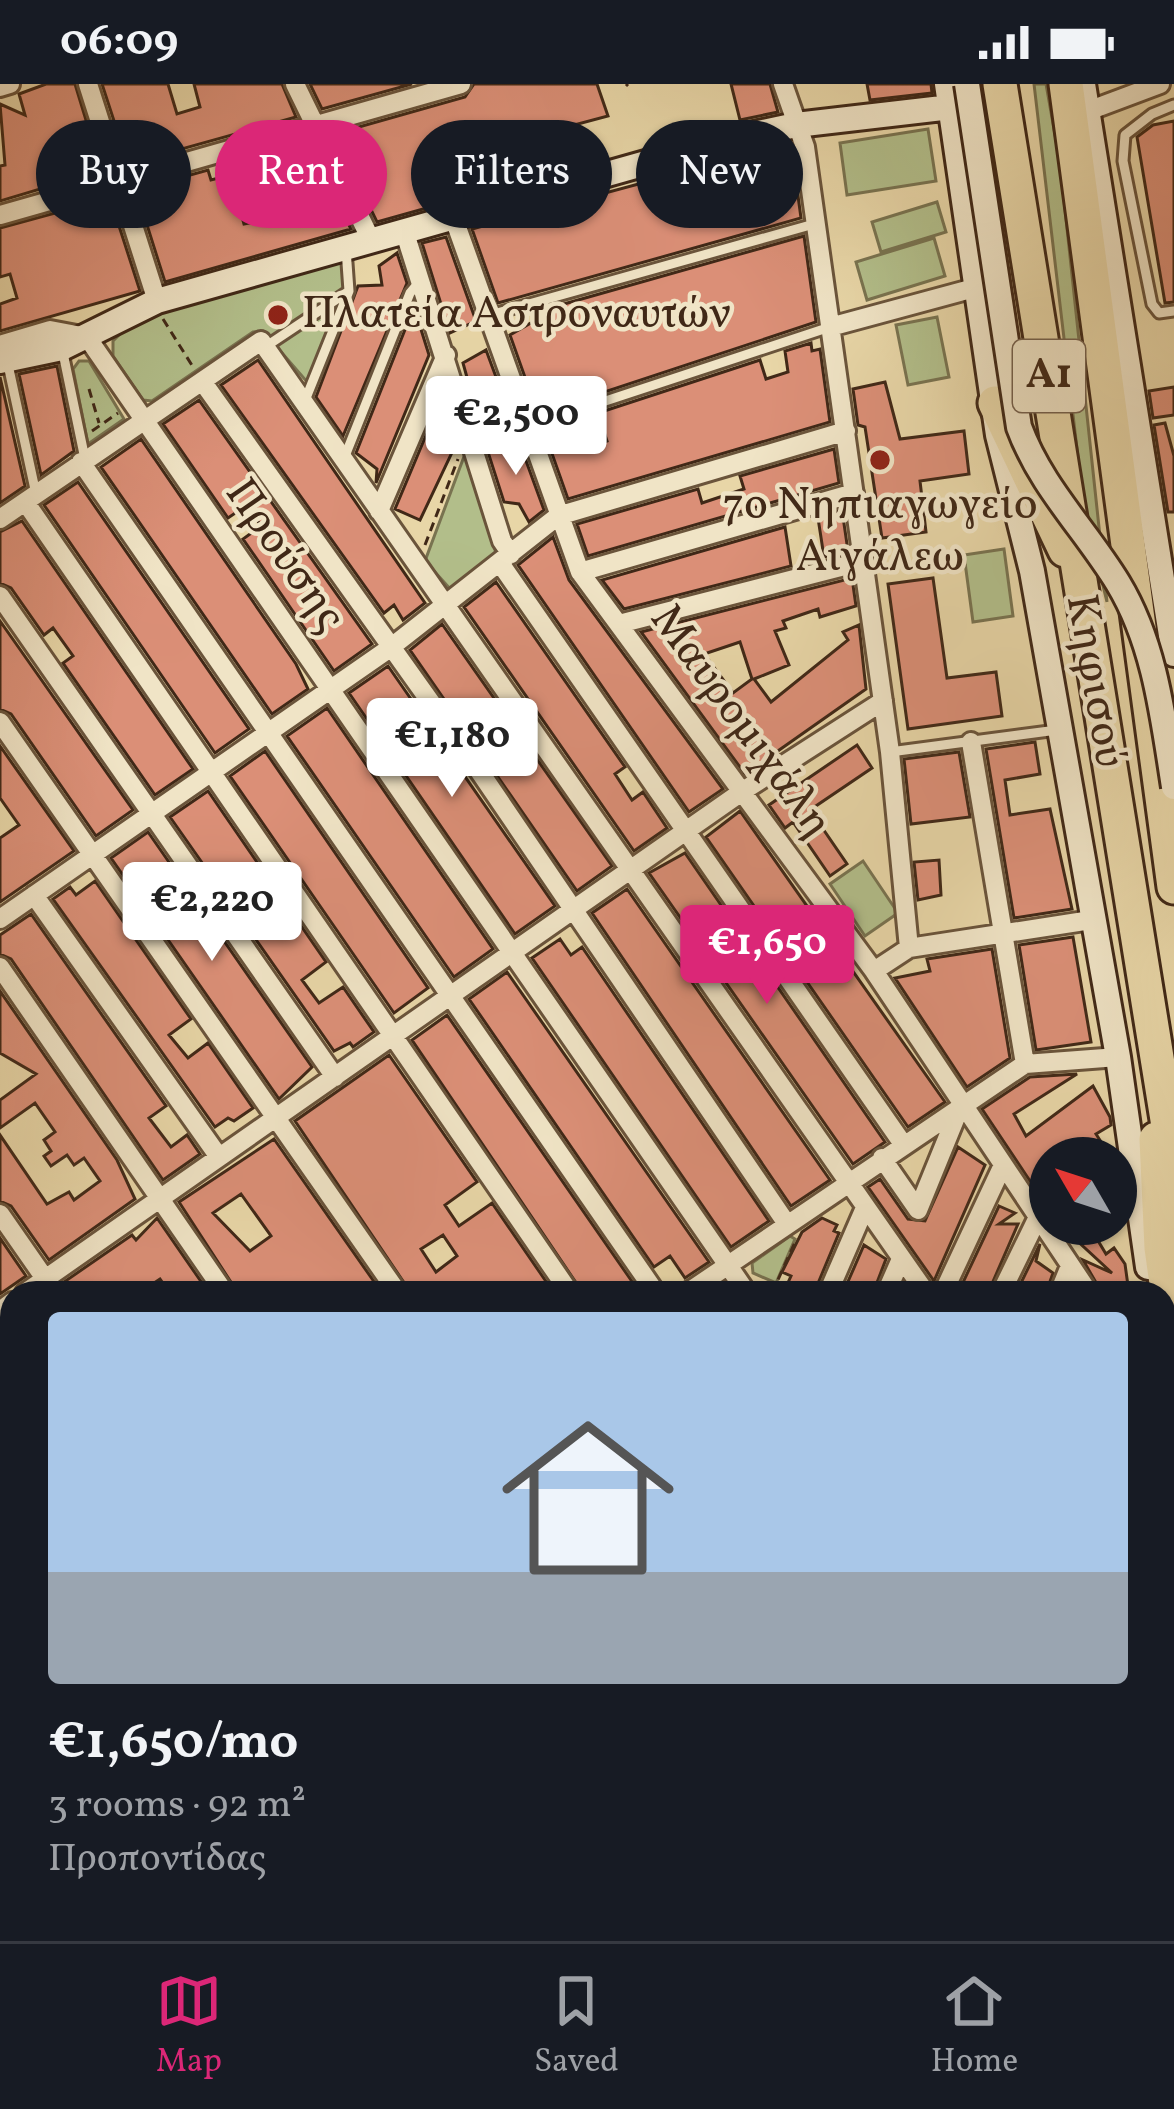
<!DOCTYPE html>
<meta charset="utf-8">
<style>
:root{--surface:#171b24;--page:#20242c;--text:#f1f3f6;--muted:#9ea1a6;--line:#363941;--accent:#db2777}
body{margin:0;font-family:Vollkorn,serif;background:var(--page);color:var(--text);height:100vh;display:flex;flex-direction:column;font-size:45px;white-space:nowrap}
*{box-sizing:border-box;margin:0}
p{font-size:39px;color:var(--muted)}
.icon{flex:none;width:66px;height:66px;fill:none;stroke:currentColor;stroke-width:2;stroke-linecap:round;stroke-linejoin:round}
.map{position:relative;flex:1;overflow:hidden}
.sheet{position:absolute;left:0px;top:1197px;width:1176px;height:660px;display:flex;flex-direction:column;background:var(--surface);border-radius:36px 36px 0 0;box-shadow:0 3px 9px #0004}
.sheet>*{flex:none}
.hud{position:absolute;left:36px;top:36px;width:1104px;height:108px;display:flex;gap:24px}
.needle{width:78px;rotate:309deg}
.fabs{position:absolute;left:1029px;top:1053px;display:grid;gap:24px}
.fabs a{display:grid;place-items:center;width:108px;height:108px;border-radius:50%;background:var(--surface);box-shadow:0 3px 9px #0004;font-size:60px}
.price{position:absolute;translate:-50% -102px;padding:0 27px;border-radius:12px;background:#fff;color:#222;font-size:39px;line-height:78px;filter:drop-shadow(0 3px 6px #0008)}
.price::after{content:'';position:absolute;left:50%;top:72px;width:36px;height:27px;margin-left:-18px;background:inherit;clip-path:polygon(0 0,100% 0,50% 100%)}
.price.selected{background:var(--accent);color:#fff}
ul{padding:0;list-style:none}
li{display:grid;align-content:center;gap:24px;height:636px;padding:0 48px}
li span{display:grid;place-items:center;height:372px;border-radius:12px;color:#555}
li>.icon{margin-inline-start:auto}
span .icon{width:216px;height:216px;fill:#fffc;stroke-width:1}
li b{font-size:51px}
.tag{padding:0 42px;border-radius:54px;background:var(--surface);box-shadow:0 3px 9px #0004;font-size:42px;line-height:108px}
.tag.selected{background:var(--accent);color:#fff}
.status{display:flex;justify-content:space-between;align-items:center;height:84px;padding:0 60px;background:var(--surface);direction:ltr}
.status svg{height:33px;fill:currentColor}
.tabs{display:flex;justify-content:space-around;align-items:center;height:168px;border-top:3px solid var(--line);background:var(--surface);font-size:33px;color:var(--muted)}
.tabs a{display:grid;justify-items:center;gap:6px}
.tabs .selected{color:var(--accent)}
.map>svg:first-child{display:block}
</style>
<div class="status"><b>06:09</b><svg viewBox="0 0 49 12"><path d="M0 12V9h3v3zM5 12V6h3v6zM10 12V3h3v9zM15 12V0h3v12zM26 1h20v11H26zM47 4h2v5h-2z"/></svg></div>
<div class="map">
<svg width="1174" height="1857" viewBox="0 0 1174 1857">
<rect width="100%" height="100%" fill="#e8d6a7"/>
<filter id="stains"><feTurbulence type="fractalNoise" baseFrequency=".00167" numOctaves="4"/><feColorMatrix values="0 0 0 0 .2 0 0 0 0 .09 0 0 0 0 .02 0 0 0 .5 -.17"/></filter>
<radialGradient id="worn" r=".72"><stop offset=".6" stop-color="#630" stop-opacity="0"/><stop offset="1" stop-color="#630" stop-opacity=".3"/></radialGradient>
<path fill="#b2be8a" stroke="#797350" stroke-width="3" d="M1034 0H1046L1060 79 1107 518 1084 424Z
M928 45 936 97 847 111 840 59Z
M937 118 946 148 881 168 872 138Z
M934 154 945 192 867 216 856 178Z
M341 177 347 202 308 299 263 247 253 248 152 317 143 316 113 272V257L134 236Z
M937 233 949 293 908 301 896 241Z
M79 277H89L124 335 88 360 73 285Z
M473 367 496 470 452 507 425 477 465 370Z
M1004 465 1013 532 973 538 964 471Z
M863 777 898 829 865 852 830 800Z
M790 1152 795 1155 776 1199 753 1189 752 1179Z"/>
<path fill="#db8f77" stroke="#402817" stroke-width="3" fill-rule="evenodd" d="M46 0H75L100 82 97 88 0 117V82L5 81 0 20 25 31 19 10Z
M102 0H168L177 30 200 23 194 0H282L296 33 128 80Z
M310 0H412L322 25Z
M474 0H597L608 32 559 45 572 83 377 138 334 50 465 13ZM471 46 477 71 441 80 431 57Z
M731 0H770L778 28 740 36Z
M867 0H931L932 9 870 16Z
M1174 37V218L1165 219 1137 53 1153 41Z
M308 58 351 145 165 198 136 106 208 86 211 96 235 90 232 79ZM284 102 293 131 244 140 237 115Z
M768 65H779L782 89 790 87 796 97 801 134 498 219 472 145Z
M110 114 140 207 0 247V220L17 214 10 190 0 193V144Z
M804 152 816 238 538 330 510 251 564 220Z
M446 153 476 237 450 249 422 159Z
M397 169 407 199 343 352 316 313 358 202 382 201 379 182Z
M414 223 429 271 376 399 377 385 356 369Z
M811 259 812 267 820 265 830 338 568 415 544 347 574 337 583 365 607 357 598 329 760 276 766 295 788 288 785 267Z
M486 266 506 320 495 325 501 342 482 348 463 279Z
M258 276 425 519 403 536 394 521 384 529 221 301Z
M57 282 74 367 41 391 19 290Z
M0 293 25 402 0 419Z
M885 298 900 355 964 347 969 390 920 397 926 448 882 454 865 343 858 341 853 305Z
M1174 303V331L1153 334 1149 307Z
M199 316 372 560 334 587 243 455 261 442 247 421 228 434 163 340Z
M432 337 453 345 457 358 420 436 395 425Z
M1165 339 1174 372V428H1168L1154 341Z
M141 355 296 580 308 605 272 630 101 383Z
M518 355 544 426 529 438 519 420 504 418 487 365Z
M834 365 839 399 588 472 577 440 698 405 702 419 744 405 740 392Z
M78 398 249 645 215 669 44 421Z
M842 426 848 467 824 473 818 434Z
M22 437 193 685 155 711 63 579 73 572 53 544 44 551 11 504 0 499V448Z
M785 443 791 482 624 525 602 496Z
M553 453 569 496 723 705 689 728 518 481Z
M852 494 856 522 820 533 818 525 783 537 786 544 775 547 789 581 754 595 771 618 848 556 843 548 859 541 866 605 745 690 641 548ZM740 558 752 595 733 609 704 570Z
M933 494 947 594 996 588 1002 632 908 645 888 500Z
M496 498 625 683 615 690 632 716 643 708 667 744 634 767 464 523Z
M0 537 133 726 96 752 11 630 0 625Z
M442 540 612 782 577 807 410 566Z
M388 582 555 822 515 850 349 609Z
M327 624 493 865 454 893 287 652Z
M1035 658 1040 690 1005 696 1010 731 1050 725 1072 825 1014 834 986 665Z
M857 661 872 684 810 726 847 780 830 792 793 738 785 744 769 721Z
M0 662 74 767 0 818V754L19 741 0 714Z
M265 667 428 904 394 929 230 692Z
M959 668 970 733 911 740 904 675Z
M208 707 326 878 302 896 319 919 343 903 374 948 353 963 350 959 334 967 170 733Z
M740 727 945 1018 908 1043 706 753Z
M148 748 312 983 279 1015 111 774Z
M685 769 885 1058 853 1080 649 789Z
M939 776 941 811 918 816 914 778Z
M95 797 191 935 169 951 188 974 208 959 253 1024 234 1037 228 1034 215 1043 53 815 70 803 76 811Z
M627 805 830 1096 791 1122 592 829Z
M31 830 166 1022 149 1034 171 1063 187 1051 200 1070 163 1096 11 875 0 870V851Z
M1073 853 1091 958 1036 966 1019 861Z
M560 855 571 871 582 863 769 1137 731 1163 532 874Z
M992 865 1010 974 967 1003 895 894 930 887 927 875Z
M507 888 709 1178 685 1194 670 1172 654 1183 469 915Z
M0 907 117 1076 135 1115 49 1176 11 1122 0 1117V1051L47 1120 69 1108 74 1116 100 1097 84 1074 74 1081 67 1071 51 1082 44 1072 51 1067 44 1056 55 1048 35 1019 0 1044V1016L36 990 0 969Z
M447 931 640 1209H583L412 956Z
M389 971 477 1098 445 1121 459 1142 492 1119 554 1209H411L295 1037ZM443 1151 457 1172 436 1188 421 1165Z
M1077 990 1014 1030 1026 1052 1093 1002 1110 1033 1111 1041 1096 1050 1105 1064 1091 1074H1050V1105L1040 1112 982 1025 1030 993Z
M274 1055 382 1209H238L179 1118ZM241 1110 271 1152 250 1167 213 1129Z
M958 1063 985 1081 934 1197 868 1103 880 1095 908 1135 925 1137Z
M999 1122 1015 1129 999 1140H1018L988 1209H958Z
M157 1134 209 1209H170L160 1195 139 1209H68L64 1198 132 1151 136 1156Z
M822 1134 837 1141 834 1147 839 1149 814 1209H798L786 1203 791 1192 782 1188 802 1148Z
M1059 1140H1088L1106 1170 1114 1164 1125 1180 1129 1209H1102L1083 1176 1112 1189Z
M0 1154 26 1192 0 1210Z
M1040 1160 1036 1177 1053 1189 1046 1209H1016Z
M864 1161 886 1175 873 1209H843Z"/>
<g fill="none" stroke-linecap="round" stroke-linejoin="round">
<defs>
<path id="lane" d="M1174 21 1152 30 1125 51 1123 77 1152 220 1159 229 1174 227
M490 231 814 140
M265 263 349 207
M63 269 85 375
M7 276 36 410
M304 319 349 207 346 165
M475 360 830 243
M345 372 410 209 421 196
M890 668 1057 646"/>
<path id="street" d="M88 0 157 217
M295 0 371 156
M783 0 805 63 890 668 909 864
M0 3 10 0
M1088 27 1160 0
M0 131 461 0
M453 132 580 488 874 887 1089 1209
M404 146 502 457 511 470
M830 243 978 203
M0 261 50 246 87 253 747 1209
M202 297 469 672 787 1140
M81 378 656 1209
M26 419 570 1209
M379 427 446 271
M0 435 261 257 926 1209
M500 479 903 1060
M580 488 854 409
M0 512 335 993
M619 540 864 477
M0 638 398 1209
M971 658 1025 980
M34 811 219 1073
M0 835 390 564 558 432 846 347
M0 883 225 1209
M874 887 909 864 1091 836
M882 1074 918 1126 960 1023
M0 1130 55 1209
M25 1209 743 707 883 617
M687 1209 1025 980 1118 973
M828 1209 864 1126
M886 1209 901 1175
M943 1209 1003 1081
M1001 1209 1038 1133
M1059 1209 1070 1182
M0 1227 12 1218
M1164 1379 1174 1385
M0 1389 12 1406
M1164 1428 1174 1433
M1164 1507 1174 1500
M1164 1561 1174 1575
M0 1643 12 1661
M0 1687 12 1679
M1164 1817 1174 1832
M139 1845 147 1857
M314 1845 323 1857
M489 1845 497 1857
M1010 1845 1018 1857
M246 1857 263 1845
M660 1857 677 1845
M832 1857 845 1845
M938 1857 951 1845"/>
<path id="secondary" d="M947 0 998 351 1032 487 1118 973 1148 1183
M1083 0 1174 570
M0 277 62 264 157 217 731 55 796 41 951 23
M1164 1286 1174 1352
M1142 1857 1162 1845"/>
<path id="highway" d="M1000 0 1174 1079
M1066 0 1174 803
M995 319 1065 466
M1156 1055 1161 1164 1174 1255"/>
</defs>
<use href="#lane" stroke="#6a543b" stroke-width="15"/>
<use href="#street" stroke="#6a543b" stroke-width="24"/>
<use href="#secondary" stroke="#402817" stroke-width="30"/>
<use href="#highway" stroke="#402817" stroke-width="39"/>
<path stroke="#402817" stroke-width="3" stroke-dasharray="9 6" stroke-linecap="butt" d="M626 2 628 0
M163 235 193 283
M89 305 99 339
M92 347 118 329
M425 461 458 375
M772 1209 796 1156"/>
<use href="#lane" stroke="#f0e4c6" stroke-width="9"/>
<use href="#street" stroke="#f0e4c6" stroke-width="18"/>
<use href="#secondary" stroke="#f0e4c6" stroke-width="24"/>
<use href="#highway" stroke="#e8d6a7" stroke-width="33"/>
<defs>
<path id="secondary-bridge" d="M967 0 1019 343C1041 403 1085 445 1118 499 1155 560 1163 633 1174 703"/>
</defs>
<use href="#secondary-bridge" stroke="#402817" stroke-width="30" stroke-linecap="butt"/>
<use href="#secondary-bridge" stroke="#f0e4c6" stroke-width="24"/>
</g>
<g fill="#8f2418" stroke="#f0e4c6" stroke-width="4.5">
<circle cx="278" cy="231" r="12"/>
<circle cx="880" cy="376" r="12"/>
</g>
<g text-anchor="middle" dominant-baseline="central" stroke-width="9" stroke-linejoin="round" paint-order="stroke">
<rect fill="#f0e4c6" stroke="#75604c" stroke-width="3" x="1013" y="256" width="72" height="72" rx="9"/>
<g font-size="42" font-weight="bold" fill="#402817">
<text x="1049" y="292">Α1</text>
</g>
<g font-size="45" fill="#402817" stroke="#f0e4c6" text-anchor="start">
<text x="302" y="231">Πλατεία Αστροναυτών</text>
<text x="880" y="422" text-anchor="middle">7ο Νηπιαγωγείο<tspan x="880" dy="52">Αιγάλεω</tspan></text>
</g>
<g font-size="45" fill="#402817" stroke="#f0e4c6">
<text transform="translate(284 472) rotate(55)">Προύσης</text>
<text transform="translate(1094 597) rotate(80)">Κηφισού</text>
<text transform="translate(740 638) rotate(54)">Μαυρομιχάλη</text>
</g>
</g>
<rect width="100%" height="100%" filter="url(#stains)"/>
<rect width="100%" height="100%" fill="url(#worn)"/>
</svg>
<div class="fabs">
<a><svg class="needle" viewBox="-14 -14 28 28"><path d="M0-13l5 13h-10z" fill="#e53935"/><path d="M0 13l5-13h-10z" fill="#9ea1a6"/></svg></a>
</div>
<b class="price" style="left:516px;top:394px">€2,500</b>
<b class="price" style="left:452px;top:716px">€1,180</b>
<b class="price" style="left:212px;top:880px">€2,220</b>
<b class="price selected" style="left:767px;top:923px">€1,650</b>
<div class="hud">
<a class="tag">Buy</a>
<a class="tag selected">Rent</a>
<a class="tag">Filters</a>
<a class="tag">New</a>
</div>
<section class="sheet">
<ul>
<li><span style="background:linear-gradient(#a9c7e8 70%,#9aa5b1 0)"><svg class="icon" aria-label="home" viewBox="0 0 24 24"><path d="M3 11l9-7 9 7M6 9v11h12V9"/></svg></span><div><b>€1,650/mo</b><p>3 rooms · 92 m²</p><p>Προποντίδας</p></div></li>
</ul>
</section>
</div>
<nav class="tabs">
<a class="selected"><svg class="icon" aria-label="map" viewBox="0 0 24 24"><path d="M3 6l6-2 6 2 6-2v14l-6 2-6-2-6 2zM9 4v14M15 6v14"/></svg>Map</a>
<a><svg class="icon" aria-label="saved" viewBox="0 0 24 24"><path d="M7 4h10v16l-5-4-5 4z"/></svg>Saved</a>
<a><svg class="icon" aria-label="home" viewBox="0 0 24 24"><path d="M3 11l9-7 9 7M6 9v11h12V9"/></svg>Home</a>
</nav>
